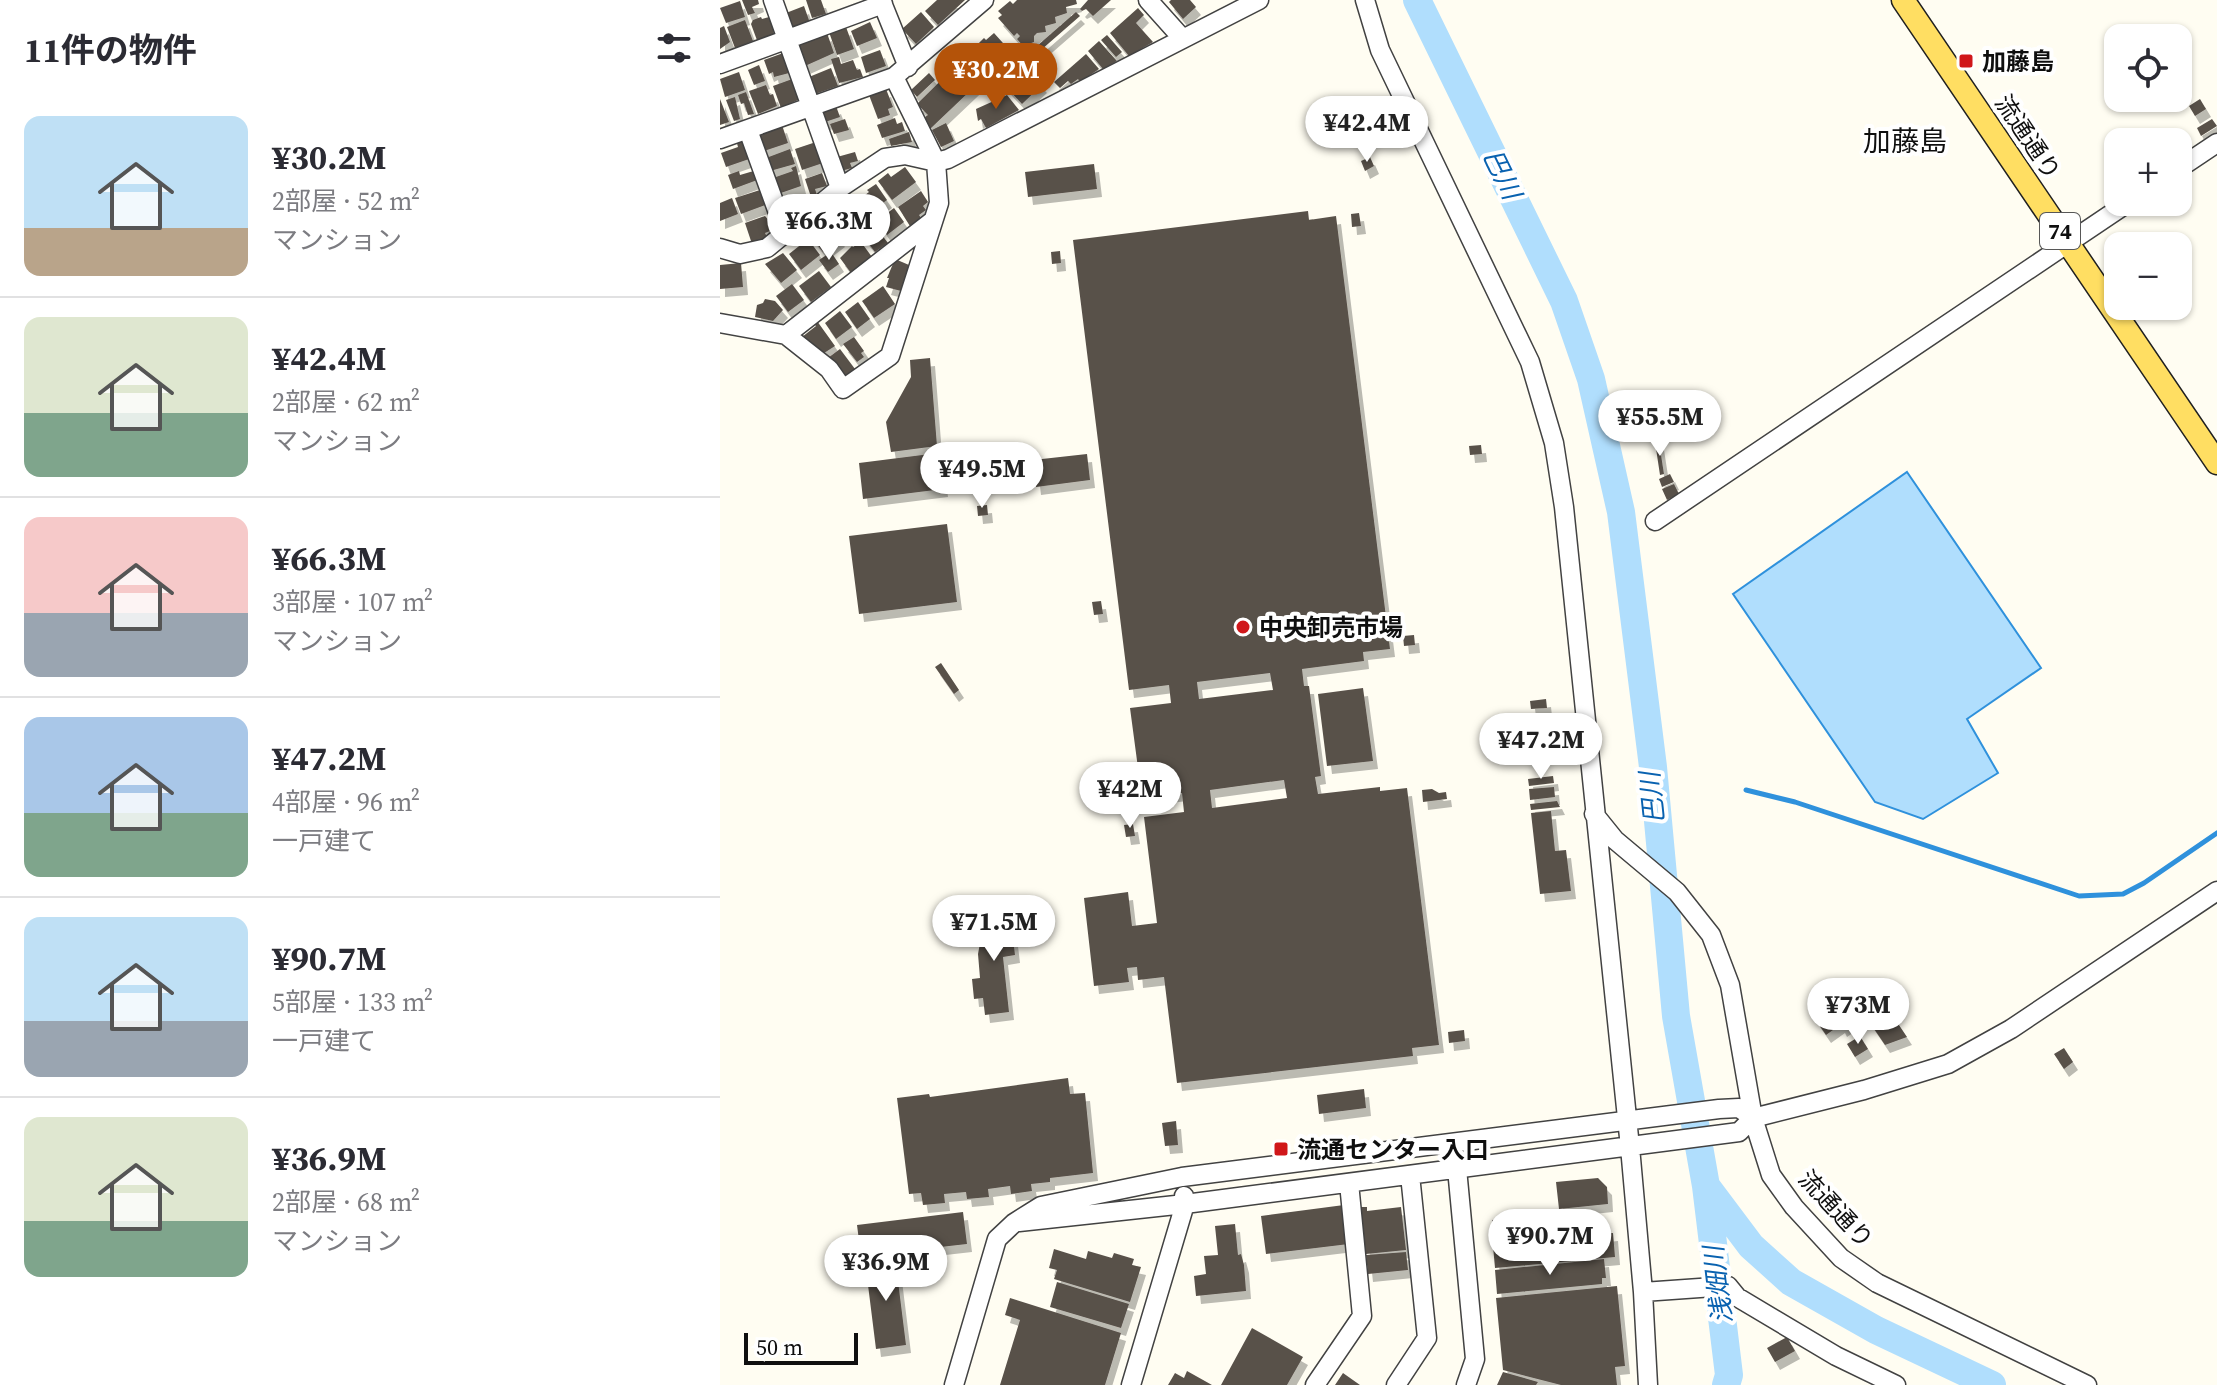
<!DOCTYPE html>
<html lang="ja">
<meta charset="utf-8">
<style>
:root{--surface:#fff;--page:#f2f2f3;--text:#2b2b33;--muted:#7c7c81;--line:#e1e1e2;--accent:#b45309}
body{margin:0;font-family:"Source Serif 4","Noto Sans JP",serif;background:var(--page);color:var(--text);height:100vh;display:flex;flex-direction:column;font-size:30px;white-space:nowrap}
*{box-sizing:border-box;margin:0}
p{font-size:26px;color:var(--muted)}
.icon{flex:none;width:44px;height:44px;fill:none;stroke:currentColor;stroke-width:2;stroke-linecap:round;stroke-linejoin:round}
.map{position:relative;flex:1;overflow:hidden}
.details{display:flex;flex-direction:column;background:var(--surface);width:720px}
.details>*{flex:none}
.fabs{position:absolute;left:1384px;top:24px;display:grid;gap:16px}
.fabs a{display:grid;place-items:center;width:88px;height:88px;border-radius:16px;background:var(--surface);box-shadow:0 2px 6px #0004;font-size:40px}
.scale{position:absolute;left:24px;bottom:20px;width:114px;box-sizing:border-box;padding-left:8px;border:4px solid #0f0f0f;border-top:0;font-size:22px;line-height:28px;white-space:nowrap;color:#0f0f0f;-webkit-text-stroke:6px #fff;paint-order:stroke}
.price{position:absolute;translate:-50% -68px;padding:0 18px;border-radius:28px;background:#fff;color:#222;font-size:26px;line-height:52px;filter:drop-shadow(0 2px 4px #0008)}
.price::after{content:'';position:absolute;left:50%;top:48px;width:24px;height:18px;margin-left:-12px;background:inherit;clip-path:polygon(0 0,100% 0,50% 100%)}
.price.on{background:var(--accent);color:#fff}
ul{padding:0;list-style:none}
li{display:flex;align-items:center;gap:24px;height:200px;padding:0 24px}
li+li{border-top:2px solid var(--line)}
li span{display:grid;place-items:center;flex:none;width:224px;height:160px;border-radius:16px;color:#555}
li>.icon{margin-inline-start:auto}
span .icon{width:96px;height:96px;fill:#fffc;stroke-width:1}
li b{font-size:34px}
h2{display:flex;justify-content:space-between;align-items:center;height:96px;padding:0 24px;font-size:34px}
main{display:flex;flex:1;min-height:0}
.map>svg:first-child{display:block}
</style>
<main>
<section class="details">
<h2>11件の物件<svg class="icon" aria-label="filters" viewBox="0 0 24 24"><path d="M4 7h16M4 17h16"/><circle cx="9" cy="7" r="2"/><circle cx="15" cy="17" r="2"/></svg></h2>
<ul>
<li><span style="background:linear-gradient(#bfe0f5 70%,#b9a48a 0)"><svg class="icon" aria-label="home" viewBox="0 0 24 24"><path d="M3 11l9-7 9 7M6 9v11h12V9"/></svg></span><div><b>¥30.2M</b><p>2部屋 · 52 m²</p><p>マンション</p></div></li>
<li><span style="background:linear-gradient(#dfe7d0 60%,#7fa58c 0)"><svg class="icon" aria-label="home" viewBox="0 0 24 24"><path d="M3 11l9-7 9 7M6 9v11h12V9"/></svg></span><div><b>¥42.4M</b><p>2部屋 · 62 m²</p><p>マンション</p></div></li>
<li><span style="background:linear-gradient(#f6c9c9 60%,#9aa5b1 0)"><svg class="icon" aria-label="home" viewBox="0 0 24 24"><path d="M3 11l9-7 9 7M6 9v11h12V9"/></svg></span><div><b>¥66.3M</b><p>3部屋 · 107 m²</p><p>マンション</p></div></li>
<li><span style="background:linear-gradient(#a9c7e8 60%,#7fa58c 0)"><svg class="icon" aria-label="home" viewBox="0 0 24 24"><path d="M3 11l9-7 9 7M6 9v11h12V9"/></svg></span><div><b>¥47.2M</b><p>4部屋 · 96 m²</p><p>一戸建て</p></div></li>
<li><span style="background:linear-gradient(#bfe0f5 65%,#9aa5b1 0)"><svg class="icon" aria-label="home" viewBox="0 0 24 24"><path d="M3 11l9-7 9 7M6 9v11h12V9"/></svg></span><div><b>¥90.7M</b><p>5部屋 · 133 m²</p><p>一戸建て</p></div></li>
<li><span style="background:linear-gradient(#dfe7d0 65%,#7fa58c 0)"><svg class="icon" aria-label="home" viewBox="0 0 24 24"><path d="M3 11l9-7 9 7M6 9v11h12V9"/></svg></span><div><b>¥36.9M</b><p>2部屋 · 68 m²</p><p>マンション</p></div></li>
</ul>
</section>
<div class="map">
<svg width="1497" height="1385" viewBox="0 0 1497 1385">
<defs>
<filter id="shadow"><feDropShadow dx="5" dy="8" stdDeviation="0" flood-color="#0004"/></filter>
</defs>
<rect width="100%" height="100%" fill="#fffdf2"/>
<path fill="#b0defd" stroke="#2f91dc" stroke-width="2" d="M1187 472 1321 668 1247 719 1278 773 1203 819 1155 802 1013 594Z"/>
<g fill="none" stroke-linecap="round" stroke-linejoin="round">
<path stroke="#2f91dc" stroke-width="5" d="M1026 790 1075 802 1359 896 1403 894 1424 883 1497 833"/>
<path stroke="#b0defd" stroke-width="28" d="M697 0 844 301 871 379 901 512 933 767 956 1016 986 1186 1009 1375 1006 1385
M986 1186 1031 1246 1071 1282 1156 1330 1272 1385"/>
</g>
<path fill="#59514a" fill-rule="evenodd" filter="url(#shadow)" d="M22 0H38L39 4 32 7 35 13 28 15Z
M86 0H101L106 14 92 18Z
M217 0H245L218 25 205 11Z
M297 0H356L357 4 346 7 347 13 335 17 336 23 325 26 326 32 317 33 314 36V42L303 46 297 39 300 36 297 33 294 36 278 18 282 15 278 11 290 1 293 4Z
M368 0H391L373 16 366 9 362 11 360 9Z
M451 0H470L476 7 463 19 449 2Z
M20 1 25 17 6 23 0 8Z
M84 6 90 23 73 30 66 13Z
M418 8 424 15 416 23 433 42 409 56 390 33Z
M201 12 214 27 196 44 182 29Z
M356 12 360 16 321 50 317 46Z
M41 17 42 19 49 17 50 21 53 20 56 25 52 26 55 37 38 43 31 24 33 20Z
M25 20 33 41 15 48 7 27Z
M150 22 157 38 137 46 131 31Z
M4 26 10 42 0 49V28Z
M126 27 134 49 117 55 109 32Z
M107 33 114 53 85 66 77 44Z
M274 33 291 52 210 129 205 117 208 115 197 104 264 38 266 40Z
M387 35 402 52 396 57 381 40Z
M379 41 397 61 383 69 368 51Z
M160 50 166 66 146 73 141 57Z
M66 52 73 72 54 77 53 72 49 74 44 60Z
M366 54 379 69 360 82 358 79 351 84 348 81 340 88 334 82Z
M119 57 121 64 133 60 137 70 140 69 143 77 119 83 111 59Z
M286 64 297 76 306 68 322 85 302 104 275 75Z
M39 65 45 81 34 85 28 70Z
M111 68 118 86 95 94 89 77Z
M19 72 25 90 5 97 0 79Z
M209 73 215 80 197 97 191 90Z
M75 78 82 98 61 108 53 86Z
M46 85 50 95 53 94 57 106 38 114 29 91Z
M166 89 173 107 168 109 170 115 158 119 149 95Z
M26 92 34 114 28 115 24 103 21 104 18 95Z
M287 95 299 110 266 128 261 119 258 121 256 109Z
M15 97 20 119 14 121 6 100Z
M0 99 9 122 0 125Z
M1480 99 1486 109 1475 116 1469 106Z
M116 106 120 117 105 122 101 112Z
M175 118 177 124 182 122 185 131 162 138 157 125Z
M125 119 129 130 114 134 110 124Z
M1492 119 1497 126 1481 136 1477 128Z
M226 123 234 141 221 147 212 130Z
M62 125 68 143 44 151 38 133Z
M189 132 192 142 171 146 169 139Z
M23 138 32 158 6 167 1 153 18 147 16 140Z
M96 142 103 163 82 170 75 149Z
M70 149 75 164 50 171 46 158Z
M135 152 138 161 130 163 132 168 121 171 117 157Z
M650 157 654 166 645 171 641 161Z
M374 164 377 189 308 197 305 172Z
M76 166 81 186 58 194 53 178 73 171 71 168Z
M185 167 196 182 172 200 158 181 168 173 171 177Z
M37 170 40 179 13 189 8 175 19 171 20 175Z
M102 173 107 186 95 189 97 195 91 197 85 179Z
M156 184 167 200 141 219 131 206 149 192 147 190Z
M43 189 48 204 21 214 15 198Z
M201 191 208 202 203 206 206 210 199 215 201 218 190 226 178 207Z
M82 194 88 202 74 213 72 209 69 212 63 204Z
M12 198 18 214 0 221V203Z
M127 206 141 225 124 238 109 219Z
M174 208 184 222 167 235 157 221Z
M588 211 589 220 616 216 670 649 643 652 644 661 582 669 584 686H589L601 776 595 777 598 794 660 787V791L687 788 719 1045 692 1048 693 1056 457 1083 444 977 418 980 417 967 407 968 409 982 374 986 364 898 408 892 412 926 437 923 424 817 464 812 462 793 422 798 410 708 451 703 449 685 409 690 353 240ZM550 673 553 690 479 699 477 682ZM564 780 567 798 492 808 490 790Z
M639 213 641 226 632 227 631 214Z
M101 215 120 239 103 252 90 235 101 229 95 220Z
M45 216 50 222 53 221 55 229 45 233 47 237 32 244 25 223Z
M155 226 168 243 155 252 142 235Z
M88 239 100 255 81 270 69 254Z
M141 242 152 257 131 273 120 258 132 246 133 247Z
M340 251 341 263 332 264 331 252Z
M111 252 119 264 108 272 99 260Z
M63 253 77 270 61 283 45 264Z
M175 259 189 265 181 291 166 287 169 278H167Z
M21 263 23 287 0 289V265Z
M99 271 111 287 91 302 79 286Z
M72 284 84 300 68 312 56 296Z
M163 286 175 304 154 318 142 301Z
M45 299 55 301 63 310 53 321 35 317 37 305 43 303Z
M138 302 150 319 137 329 125 312Z
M120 311 132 327 116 339 105 323Z
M97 321 115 346 101 355 82 337 96 326 94 324Z
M134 337 144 351 141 353 144 357 137 362 123 344Z
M120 349 135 369 123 378 108 358Z
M210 358 217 446 171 452 166 422 191 377 190 360Z
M935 442H939L944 474 940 475Z
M761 445 762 454 750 455 749 446Z
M218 453 223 489 143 499 139 463Z
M367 454 370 480 316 487 313 460Z
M950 474 954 482 942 487 939 479Z
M954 484 959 494 947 500 942 489Z
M267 505 268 515 258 516 257 506Z
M227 524 237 602 139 614 129 536Z
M381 601 383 614 374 615 372 602Z
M694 635 695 645 684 646 683 636Z
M221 663 239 690 234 694 215 667Z
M643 688 653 761 607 766 598 694Z
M826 699 827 708 811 709 810 701Z
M833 776 834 783 809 786 808 779Z
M834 787 835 797 810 800 809 789Z
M712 789 719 793 726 792 727 799 703 802 702 790Z
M837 801 840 807 811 810 810 804Z
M831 811 835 851 846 850 851 891 820 894 811 813Z
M413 824 415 836 406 837 404 825Z
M290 913 295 955 283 957 289 1012 265 1015 263 998 254 999 252 979 260 978 258 954 265 916Z
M1148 979 1187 1037 1165 1045 1144 1014 1122 1029 1120 1025 1106 1035 1095 1019 1122 1001 1120 998Z
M744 1030 745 1041 729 1043 728 1032Z
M1140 1036 1148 1049 1135 1057 1127 1044Z
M1344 1048 1353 1062 1344 1069 1334 1054Z
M348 1078 350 1094 365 1093 373 1173 330 1178V1182L311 1184 312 1191 291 1194 290 1186 268 1189 269 1197 247 1199 246 1192 224 1194 225 1203 203 1205 201 1193 189 1194 177 1098 209 1094 210 1097Z
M644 1089 646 1108 599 1114 597 1095Z
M456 1121 458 1145 445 1146 442 1123Z
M878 1178 887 1187 888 1204 839 1209 836 1182Z
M624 1205 629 1244 546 1254 541 1216Z
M639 1207H647V1211L681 1207 686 1250 646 1254Z
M866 1210V1214L873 1213 875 1217 877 1229H868L869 1233 774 1243 772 1220Z
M243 1212 247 1244 141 1256 137 1225Z
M515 1224 518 1255 521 1254 524 1265 526 1291 476 1296 474 1276 486 1274 484 1256 498 1255 495 1226Z
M893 1233 895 1257 775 1268 773 1246Z
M334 1249 366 1259 368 1251 392 1258 394 1253 414 1259 412 1265 421 1267 410 1302 334 1279 337 1270 329 1268Z
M686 1252 688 1270 648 1274 646 1255Z
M175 1257 186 1345 156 1349 145 1261Z
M884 1259 886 1278H882V1284L777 1294 775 1270Z
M337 1282 409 1304 401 1328 330 1307Z
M897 1286 905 1366 895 1367 897 1385H841L783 1370 776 1298Z
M290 1298 401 1333 385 1385H280L300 1320 285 1315Z
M532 1328 583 1357 567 1385H501Z
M1067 1337 1075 1351 1055 1362 1047 1348Z
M467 1371 492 1385H448L455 1373 464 1378Z
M783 1372 818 1382 816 1385H777Z
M623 1373 640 1385H615Z"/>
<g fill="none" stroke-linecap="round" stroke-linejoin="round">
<defs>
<path id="minor" d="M53 0 120 188
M161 0 188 67
M428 0 462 38
M645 0 660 50 810 362 834 443 844 507 910 1147 923 1292 928 1385
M0 64 163 4
M28 130 65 232
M0 139 174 77 264 0
M1458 169 1497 143
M0 248 20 254 47 248 120 188 165 158 185 155 216 162 228 159 539 0
M0 323 66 335 109 369 123 389 170 356 219 203 216 162 174 77
M66 335 211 222
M935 521 1409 202
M874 814 895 840 957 892 991 935 1010 985 1033 1118 1051 1175 1074 1207 1121 1258 1157 1283 1367 1385
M1033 1118 1144 1090 1228 1064 1291 1029 1497 891
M736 1158 755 1359 746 1385
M299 1222 465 1204 1019 1132 1033 1118
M923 1292 1008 1286 1017 1297 1116 1356 1176 1385
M234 1385 277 1239 294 1223 321 1206 462 1177 999 1109 1019 1108 1033 1118
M411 1385 465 1204 464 1196
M595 1385 642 1316 629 1183
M676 1385 707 1338 690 1175"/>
<path id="major" d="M1183 0 1497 463"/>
</defs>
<use href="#minor" stroke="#424242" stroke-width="21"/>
<use href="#major" stroke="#202020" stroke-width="25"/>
<use href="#minor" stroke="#fff" stroke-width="18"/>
<use href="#major" stroke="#ffde62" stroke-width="22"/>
</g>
<g fill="#d0171a" stroke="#fff" stroke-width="3">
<rect x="1238" y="53" width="16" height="16" rx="4"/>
<circle cx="523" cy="627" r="8"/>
<rect x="553" y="1141" width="16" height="16" rx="4"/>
</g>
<g text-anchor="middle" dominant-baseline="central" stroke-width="8" stroke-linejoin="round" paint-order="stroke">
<rect fill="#fff" stroke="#575757" stroke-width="2" x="1320" y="213" width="40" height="36" rx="6"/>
<g font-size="22" font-weight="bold" fill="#0f0f0f">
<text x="1340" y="231">74</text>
</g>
<g font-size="24" font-weight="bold" fill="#0f0f0f" stroke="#fff" text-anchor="start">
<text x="1262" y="61">加藤島</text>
<text x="539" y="627">中央卸売市場</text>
<text x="577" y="1149">流通センター入口</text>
</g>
<g font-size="24" fill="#0f0f0f" stroke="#fff">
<text transform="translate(1308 137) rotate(56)">流通通り</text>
<text transform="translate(1116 1209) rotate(47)">流通通り</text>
</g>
<g font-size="26" font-style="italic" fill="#0962b0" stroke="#fff">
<text transform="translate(782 174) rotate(64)">巴川</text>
<text transform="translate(932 798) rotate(-96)">巴川</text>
<text transform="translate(998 1285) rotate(-97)">浅畑川</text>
</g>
<g font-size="28" fill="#0f0f0f" stroke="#fff">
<text x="1185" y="141">加藤島</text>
</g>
</g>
</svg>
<div class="fabs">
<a><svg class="icon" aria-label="locate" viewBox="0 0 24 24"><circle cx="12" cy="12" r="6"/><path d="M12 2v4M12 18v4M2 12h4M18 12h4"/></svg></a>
<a>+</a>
<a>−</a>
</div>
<div class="scale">50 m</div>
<b class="price on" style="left:276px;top:111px">¥30.2M</b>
<b class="price" style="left:647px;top:164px">¥42.4M</b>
<b class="price" style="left:109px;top:262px">¥66.3M</b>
<b class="price" style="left:940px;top:458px">¥55.5M</b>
<b class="price" style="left:262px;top:510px">¥49.5M</b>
<b class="price" style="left:821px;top:781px">¥47.2M</b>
<b class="price" style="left:410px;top:830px">¥42M</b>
<b class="price" style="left:274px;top:963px">¥71.5M</b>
<b class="price" style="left:1138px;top:1046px">¥73M</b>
<b class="price" style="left:830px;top:1277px">¥90.7M</b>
<b class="price" style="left:166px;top:1303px">¥36.9M</b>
</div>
</main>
